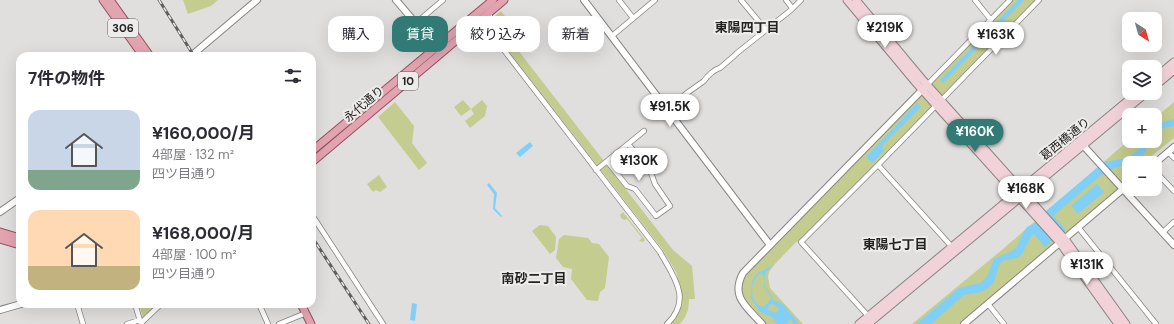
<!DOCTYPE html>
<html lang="ja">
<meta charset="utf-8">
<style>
:root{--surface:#fff;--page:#f2f2f3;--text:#2b2b33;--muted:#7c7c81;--accent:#317a76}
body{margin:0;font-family:"DM Sans","Noto Sans JP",sans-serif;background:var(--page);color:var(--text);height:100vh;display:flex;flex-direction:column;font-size:15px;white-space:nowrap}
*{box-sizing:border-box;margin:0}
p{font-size:13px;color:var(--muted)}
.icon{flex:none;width:22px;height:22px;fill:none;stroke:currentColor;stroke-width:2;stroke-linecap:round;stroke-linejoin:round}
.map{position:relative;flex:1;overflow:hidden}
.details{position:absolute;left:16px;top:52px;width:300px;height:256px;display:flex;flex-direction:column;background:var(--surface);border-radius:12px;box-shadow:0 4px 16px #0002}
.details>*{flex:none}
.banner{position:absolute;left:328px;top:16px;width:380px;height:36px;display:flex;gap:8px}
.needle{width:26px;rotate:143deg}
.controls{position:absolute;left:1122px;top:12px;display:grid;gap:8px}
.controls a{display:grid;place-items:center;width:40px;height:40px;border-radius:8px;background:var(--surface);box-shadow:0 4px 16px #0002;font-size:20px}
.price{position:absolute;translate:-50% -34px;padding:0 9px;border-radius:14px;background:#fff;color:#222;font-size:13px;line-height:26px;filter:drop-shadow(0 1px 2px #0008)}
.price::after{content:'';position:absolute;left:50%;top:24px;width:12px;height:9px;margin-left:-6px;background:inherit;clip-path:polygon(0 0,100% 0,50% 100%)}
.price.selected{background:var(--accent);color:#fff}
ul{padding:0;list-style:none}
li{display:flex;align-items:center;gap:12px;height:100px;padding:0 12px}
li span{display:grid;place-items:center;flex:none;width:112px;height:80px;border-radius:12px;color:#555}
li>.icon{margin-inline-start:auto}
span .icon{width:48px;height:48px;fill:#fffc;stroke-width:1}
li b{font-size:17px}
h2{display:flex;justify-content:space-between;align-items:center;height:48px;padding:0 12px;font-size:17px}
.tag{padding:0 14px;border-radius:12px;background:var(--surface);box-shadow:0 4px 16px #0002;font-size:14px;line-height:36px}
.tag.selected{background:var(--accent);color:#fff}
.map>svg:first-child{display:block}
</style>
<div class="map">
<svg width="1174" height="324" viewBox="0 0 1174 324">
<rect width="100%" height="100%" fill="#e1dfdd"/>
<path fill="#c5cc8f" d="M183 0H218L211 6 188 14Z
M1013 0H1036L877 164 800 241 796 242 774 265 769 272 768 277 770 288 803 324H765L741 297V280L745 275Z
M501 11 505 16 502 19C502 25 504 30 507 36L673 250 692 266 695 299H689C689 309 687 316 680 324H668L679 306 678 284 677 274 663 250 503 44C497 34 495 26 496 15Z
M463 100 471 109 482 100 487 106 485 116 470 128 465 121 474 114 471 109 461 116 454 107Z
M395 102 414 126 412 143 427 163 419 170 378 117Z
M1174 102V138L1143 163H1129V181L960 324H912L1003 249 1129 140V141H1155V118Z
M379 175 387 187 380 192 376 190 373 192 367 184Z
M623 212 645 240 643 242 639 241 642 238 627 219 624 220 621 218 620 215Z
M540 225 548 226 556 237 555 250 550 254 532 231Z
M564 235 588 238 592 243 599 244 609 257 605 288 600 292 598 301 587 300 571 279 572 269 563 267 556 258 559 239Z
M139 304H156L157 306 143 318Z"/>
<path fill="#80cff6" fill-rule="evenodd" d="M1018 0H1024L943 83 940 80Z
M917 103 921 107 882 146 884 151 872 163 866 157Z
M1174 119V126L1164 128 1155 134V125Z
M1142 141H1150L1144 154 1138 161 1115 168 1100 176 1053 216 1066 230C1059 233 1052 242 1045 247L1034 234 1032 235 1022 254 1017 258 1005 260 1001 262 998 268 994 282 990 287 981 292 964 295 931 324H916L959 288 982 282 988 275 992 263 995 258 1008 253 1016 248 1023 233 1027 227 1035 223 1047 212 1046 211 1104 162 1126 158 1137 151Z
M530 142 533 146 520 157 516 153Z
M489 183 497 193 495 208 502 216 501 217 493 209 494 194 487 185Z
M1097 184 1104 192 1078 214 1071 206Z
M775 265C765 269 763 278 765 287L772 296 773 300 783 304 799 324H794L791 320 788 321 787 324H777L772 317 760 312 751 298 752 282 754 277 759 272C765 271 770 265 775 265ZM761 273 764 276V287L772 298 765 306 762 307C749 303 749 279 761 273ZM772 304 775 305 779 309 777 313 768 310 769 305Z
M412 303 417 304 415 321 410 320Z"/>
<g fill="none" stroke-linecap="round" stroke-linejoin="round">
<defs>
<path id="minor" d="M619 0 633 18
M741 0 766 30
M786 0 792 8
M975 0 991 20
M489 11C491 24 493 34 500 45L660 252C673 276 693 299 667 324
M416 23 443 0
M612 36 655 0
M927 85 1010 0
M668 111 687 93 704 81C707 76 715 69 720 68L734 56 737 53 791 10 801 0
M1168 152 1174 158
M607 161 627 186 635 189 656 216 670 206 655 184 650 170 628 144
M878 165 952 247
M596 170 644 131
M1155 171 1174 191
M312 215 383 324
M1078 227 1156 324
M1162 233 1174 222
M1093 278 1109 266
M77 304 83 324
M135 304 141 324
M259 304 268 324
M988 304 1004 324
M870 318 801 242 878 165 1039 0
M141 323 161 304
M127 324 140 320
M279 324 306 313"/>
<path id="tertiary" d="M396 0 441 53
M584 0 770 245
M191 56 257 0
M1080 142 1174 245
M1155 163 1174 147
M0 212 20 198
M0 310 21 304
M762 324C747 307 730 297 743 273L925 87
M964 324 1129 184"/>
<path id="secondary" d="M847 0 917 84 1060 243 1118 324
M856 0 922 79 1065 239 1126 324
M1155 78 1174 62
M1155 86 1174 70
M859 324 1137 93
M868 324 1146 93"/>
<path id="primary" d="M103 0 143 56
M110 0 150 56
M312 151 493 0
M312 162 504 0
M0 232 20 238
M0 239 20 245
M301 304 311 324"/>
</defs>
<use href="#minor" stroke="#868482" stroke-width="6"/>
<use href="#tertiary" stroke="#868482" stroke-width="8"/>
<use href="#secondary" stroke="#868482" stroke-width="9"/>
<use href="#primary" stroke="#94505e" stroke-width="9"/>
<use href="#minor" stroke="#fff" stroke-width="4.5"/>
<use href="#tertiary" stroke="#fff" stroke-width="6"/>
<use href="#secondary" stroke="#f1d2d8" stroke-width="7"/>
<use href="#primary" stroke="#e3a4b2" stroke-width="7"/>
<defs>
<path id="rail" d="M159 0 194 56
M312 237 369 324"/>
</defs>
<use href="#rail" stroke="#5f5e5c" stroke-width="3"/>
<use href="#rail" stroke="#eeecea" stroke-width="1.5" stroke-dasharray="4.5" stroke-linecap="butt"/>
</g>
<g text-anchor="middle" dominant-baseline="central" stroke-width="4" stroke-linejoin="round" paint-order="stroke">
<g fill="#eeecea" stroke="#615f5e" stroke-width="1">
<rect x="108" y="19" width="30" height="18" rx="3"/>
<rect x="398" y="72" width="20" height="18" rx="3"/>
</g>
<g font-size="11" font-weight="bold" fill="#242322">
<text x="123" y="28">306</text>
<text x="408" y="81">10</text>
</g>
<g font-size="12" fill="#242322" stroke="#eeecea">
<text transform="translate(364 104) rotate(-40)">永代通り</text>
<text transform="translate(1065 139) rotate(-39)">葛西橋通り</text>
</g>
<g font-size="13" font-weight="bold" fill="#242322" stroke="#eeecea">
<text x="747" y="27">東陽四丁目</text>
<text x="895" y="244">東陽七丁目</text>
<text x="534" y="278">南砂二丁目</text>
</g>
</g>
</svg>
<div class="controls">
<a><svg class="needle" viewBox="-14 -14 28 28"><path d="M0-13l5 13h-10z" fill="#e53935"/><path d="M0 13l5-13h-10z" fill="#7c7c81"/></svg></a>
<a><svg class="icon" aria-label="layers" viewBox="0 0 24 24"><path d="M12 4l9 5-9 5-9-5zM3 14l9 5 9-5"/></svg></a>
<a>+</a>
<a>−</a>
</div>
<b class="price" style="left:885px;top:49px">¥219K</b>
<b class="price" style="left:996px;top:56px">¥163K</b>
<b class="price" style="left:670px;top:128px">¥91.5K</b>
<b class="price selected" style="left:975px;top:153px">¥160K</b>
<b class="price" style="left:639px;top:182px">¥130K</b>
<b class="price" style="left:1026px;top:210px">¥168K</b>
<b class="price" style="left:1087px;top:286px">¥131K</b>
<div class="banner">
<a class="tag">購入</a>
<a class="tag selected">賃貸</a>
<a class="tag">絞り込み</a>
<a class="tag">新着</a>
</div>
<section class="details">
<h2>7件の物件<svg class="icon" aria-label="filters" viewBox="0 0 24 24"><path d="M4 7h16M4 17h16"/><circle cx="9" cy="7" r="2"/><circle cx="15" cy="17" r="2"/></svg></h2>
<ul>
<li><span style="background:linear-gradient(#c9d6e8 75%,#7fa58c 0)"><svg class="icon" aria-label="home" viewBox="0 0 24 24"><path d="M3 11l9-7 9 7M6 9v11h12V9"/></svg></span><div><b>¥160,000/月</b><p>4部屋 · 132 m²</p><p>四ツ目通り</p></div></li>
<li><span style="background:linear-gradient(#ffd9b3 70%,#c2b280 0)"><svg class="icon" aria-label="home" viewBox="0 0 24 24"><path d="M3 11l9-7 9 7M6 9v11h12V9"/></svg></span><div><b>¥168,000/月</b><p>4部屋 · 100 m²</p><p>四ツ目通り</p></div></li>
</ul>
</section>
</div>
